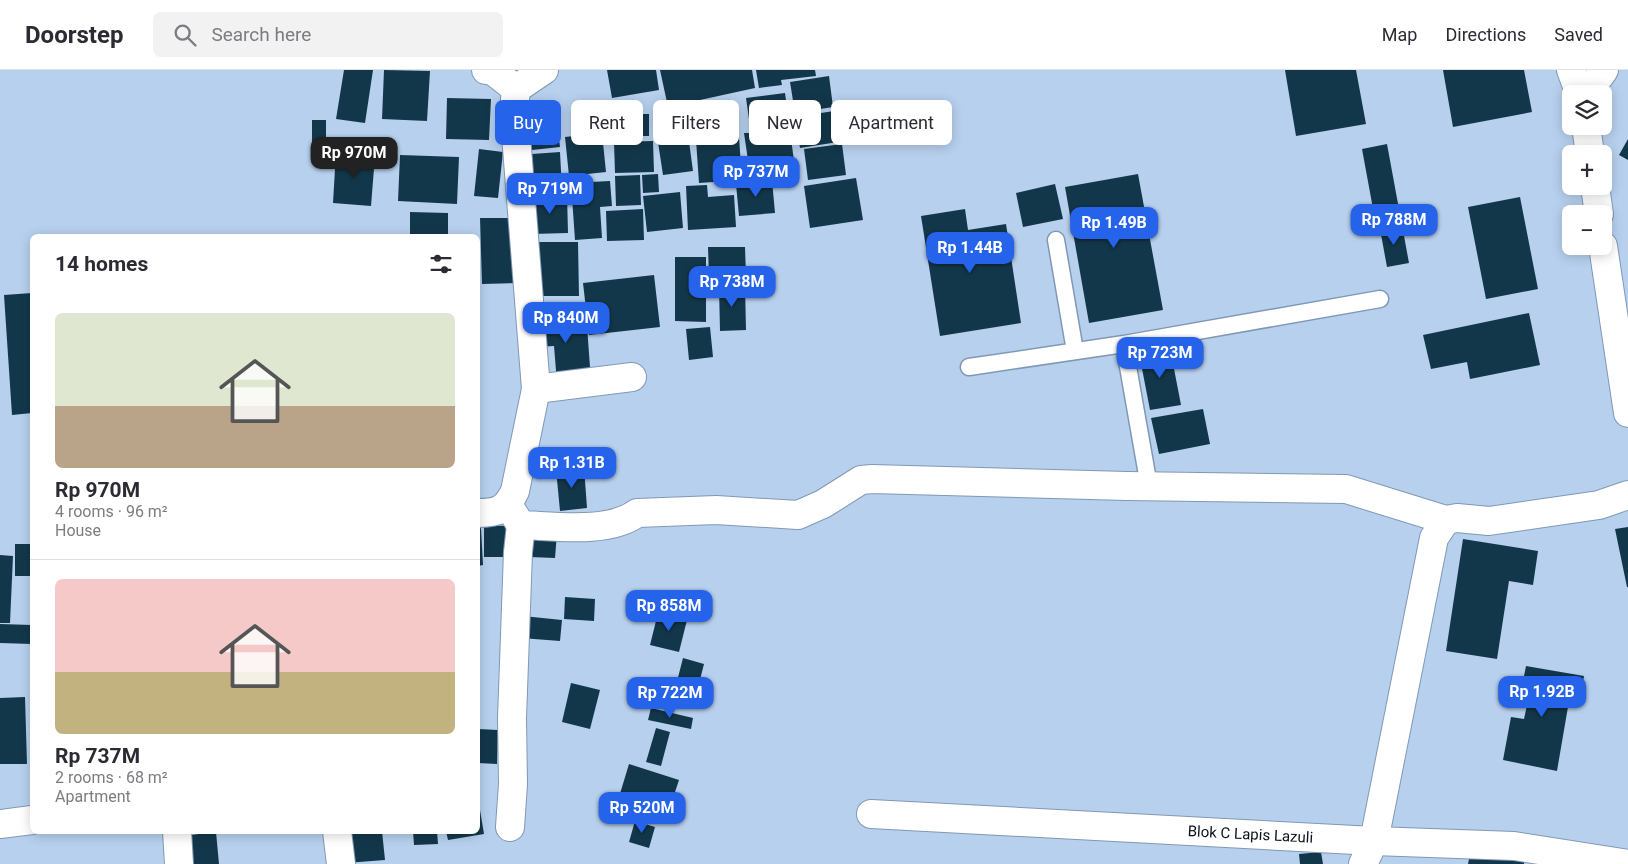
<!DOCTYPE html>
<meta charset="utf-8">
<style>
:root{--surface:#fff;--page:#f2f2f3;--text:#2b2b33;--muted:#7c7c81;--line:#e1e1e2;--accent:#2563eb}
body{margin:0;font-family:Roboto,sans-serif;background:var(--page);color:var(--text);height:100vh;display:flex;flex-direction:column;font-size:19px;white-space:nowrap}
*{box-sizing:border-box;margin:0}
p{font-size:16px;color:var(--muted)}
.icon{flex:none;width:28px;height:28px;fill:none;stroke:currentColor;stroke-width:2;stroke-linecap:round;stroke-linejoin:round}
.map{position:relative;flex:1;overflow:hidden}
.sheet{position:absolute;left:30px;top:164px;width:450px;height:600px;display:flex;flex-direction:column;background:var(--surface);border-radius:8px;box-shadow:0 2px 12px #0003}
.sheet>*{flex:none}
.top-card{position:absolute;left:495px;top:30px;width:475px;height:45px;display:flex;gap:10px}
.fabs{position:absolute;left:1562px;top:15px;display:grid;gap:10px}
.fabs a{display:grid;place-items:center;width:50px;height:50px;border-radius:8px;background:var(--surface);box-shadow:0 2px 12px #0003;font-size:25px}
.price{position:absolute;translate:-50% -42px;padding:0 11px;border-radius:10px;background:var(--accent);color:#fff;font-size:16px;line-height:32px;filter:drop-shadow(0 1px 2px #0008)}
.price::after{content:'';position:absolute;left:50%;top:30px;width:15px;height:11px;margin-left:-8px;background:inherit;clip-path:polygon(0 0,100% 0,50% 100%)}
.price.active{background:#222;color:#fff}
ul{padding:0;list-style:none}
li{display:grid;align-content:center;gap:10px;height:265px;padding:0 25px}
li+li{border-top:1px solid var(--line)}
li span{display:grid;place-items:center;height:155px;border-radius:8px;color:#555}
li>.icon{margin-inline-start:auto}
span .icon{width:90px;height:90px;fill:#fffc;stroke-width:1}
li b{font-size:21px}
h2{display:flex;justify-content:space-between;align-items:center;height:60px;padding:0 25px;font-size:21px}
.chip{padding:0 18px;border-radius:8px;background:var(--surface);box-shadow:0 2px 12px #0003;font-size:18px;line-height:45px}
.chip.active{background:var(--accent);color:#fff}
header{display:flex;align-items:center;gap:30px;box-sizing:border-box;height:70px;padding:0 25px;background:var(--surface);border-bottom:1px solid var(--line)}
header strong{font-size:24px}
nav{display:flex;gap:28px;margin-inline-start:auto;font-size:18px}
.search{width:350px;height:45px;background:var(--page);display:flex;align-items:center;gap:12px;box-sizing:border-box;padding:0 18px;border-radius:8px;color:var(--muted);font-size:19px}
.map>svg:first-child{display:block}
</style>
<header>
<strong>Doorstep</strong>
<div class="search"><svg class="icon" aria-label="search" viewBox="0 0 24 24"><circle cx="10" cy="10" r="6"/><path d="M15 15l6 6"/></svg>Search here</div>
<nav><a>Map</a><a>Directions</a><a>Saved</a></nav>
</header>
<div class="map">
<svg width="1628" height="794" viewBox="0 0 1628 794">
<rect width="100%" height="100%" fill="#b7d0ee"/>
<path fill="#13374a" d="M344 0H373L365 53 336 49Z
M384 0 430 1 427 51 382 49Z
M607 0H656L659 20 612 28Z
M660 0H752L755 18 668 37Z
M756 0H815L816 6 781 10 782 15 759 18Z
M1285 0H1356L1366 54 1296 66Z
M1443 0H1524L1532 42 1453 57Z
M829 6 833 37 795 43 790 12Z
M785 23 794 91 749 97 744 63H751L746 28Z
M447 28 491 29 489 70 446 69Z
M554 30 560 77 532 80 528 44 533 31Z
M612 32 614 57 575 60 573 36Z
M834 41 838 72 800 78 795 47Z
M685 42 693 101 663 105 654 46Z
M633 44H649V66H633Z
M312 50H326V82L312 81Z
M602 63 606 102 569 106 565 67Z
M739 67 742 110 699 113 696 70Z
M1628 69V90L1619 85Z
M653 71 654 102 615 103 614 72Z
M842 74 846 105 808 110 804 79Z
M1387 74 1401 150 1376 155 1362 79Z
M479 79 503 82 498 128 474 126Z
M336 82 375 86 371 136 333 133Z
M560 82 562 120 534 122 532 84Z
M400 85 459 87 457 134 398 131Z
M658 104 659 122 643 123 642 105Z
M1138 104 1163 240 1089 253 1065 117Z
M640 105 641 135 616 136 615 106Z
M856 108 863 150 810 158 804 116Z
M772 110 775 143 739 146 736 114Z
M610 111 612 136 600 137 602 168 575 170 571 113Z
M1055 114 1063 149 1023 157 1016 123Z
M707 115 708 127 734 125 736 157 688 160 686 116Z
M680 122 683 158 647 162 643 126Z
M567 125 568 163 532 164 531 126Z
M1520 127 1538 219 1486 229 1468 137Z
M643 139 644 170 607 171 606 141Z
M965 139 968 160 1006 154 1021 253 940 266 921 146Z
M410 142 448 143V166H410Z
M480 148H517L519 213 482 214Z
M1402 155 1409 193 1387 197 1380 159Z
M537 172H578L579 226H537Z
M708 177H745L746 206 709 207Z
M675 187H706V252L675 251Z
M654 205 660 257 589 265 583 213Z
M745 216 746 260 720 261 719 217Z
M32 223V343L12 345 4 225Z
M586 242 591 311 557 313 554 276 537 277 534 245Z
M1529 243 1540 295 1470 309 1467 292 1431 299 1423 265Z
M710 257 713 287 689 290 686 259Z
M1170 278 1181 335 1150 340 1139 283Z
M1203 339 1210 374 1159 384 1151 348Z
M584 397 587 438 560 441 556 399Z
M484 455 507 456 506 487H484Z
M1628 457V517H1627L1615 459Z
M481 458 483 495 478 496V459Z
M531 462 557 463 555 488 530 487Z
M1463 469 1538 481 1533 515 1509 511 1497 589 1446 581Z
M15 474H32V506H15Z
M0 485 13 486 10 553H0Z
M565 527 595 529 594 551 564 549Z
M658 543 687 550 679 582 650 575Z
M523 546 562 550 560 571 521 568Z
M0 554 32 555V574L0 573Z
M683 588 704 594 695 629 674 623Z
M1526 596 1584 606 1579 633 1569 631 1557 701 1503 690 1511 647 1524 649 1529 626 1521 621Z
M571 613 600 620 590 659 562 652Z
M25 627 27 694H0V628Z
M651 638 693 648 691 659 648 650Z
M656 658 670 662 661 696 646 692Z
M478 659 498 660 497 694 478 693Z
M629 694 679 710 668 743 619 727Z
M478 734H479L484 764 448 770 446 761H478Z
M635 751 655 757 649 778 629 772Z
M343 761H382L385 790 346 793Z
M413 761H437L438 774 414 775Z
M216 762 219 794H185L182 766Z
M1321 782 1323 794H1300L1299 784Z
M1470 784 1524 792V794H1468Z"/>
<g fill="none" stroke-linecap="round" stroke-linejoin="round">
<defs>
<path id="lane" d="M1056 170 1075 281
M1124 274 1149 416
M969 297 1124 274 1380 229"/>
<g id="street">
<path d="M486 0 493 1 516 19"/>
<path d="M1571 0 1580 24"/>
<path d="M1587 24 1604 0"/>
<path d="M1586 56 1590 84"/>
<path d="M1595 116 1599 144"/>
<path d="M1603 176 1628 343"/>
<path d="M536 319 632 307"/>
<path d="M508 435 521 455C554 456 609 464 637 443L716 440 798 445 823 434 861 410 872 409 1127 416 1346 419 1446 450"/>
<path d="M478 443C498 443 506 440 515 421L536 319 514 40 516 19 544 0"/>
<path id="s1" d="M871 744 1374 771 1514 776 1628 794"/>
<path d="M0 754 32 750"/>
<path d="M510 757 513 714 512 648 518 482 521 455"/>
<path d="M177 761 179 794"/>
<path d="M337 761 341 794"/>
<path d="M1363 794 1374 771 1434 468 1446 450 1457 448 1489 451 1599 435 1628 425"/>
</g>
</defs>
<use href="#lane" stroke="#8198b4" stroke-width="19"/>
<use href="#street" stroke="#8198b4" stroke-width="30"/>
<use href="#lane" stroke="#fff" stroke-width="16"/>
<use href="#street" stroke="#fff" stroke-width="28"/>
</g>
<g text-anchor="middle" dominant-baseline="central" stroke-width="5" stroke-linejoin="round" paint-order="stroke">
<g font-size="15" fill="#08101b" stroke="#e5effc">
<text stroke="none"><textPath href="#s1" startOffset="380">Blok C Lapis Lazuli</textPath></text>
</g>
</g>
</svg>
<div class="fabs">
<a><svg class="icon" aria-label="layers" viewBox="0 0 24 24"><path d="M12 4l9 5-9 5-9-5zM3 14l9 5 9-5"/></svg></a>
<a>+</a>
<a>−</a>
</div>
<b class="price active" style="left:354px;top:109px">Rp 970M</b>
<b class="price" style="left:756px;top:128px">Rp 737M</b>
<b class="price" style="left:550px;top:145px">Rp 719M</b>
<b class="price" style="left:1394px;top:176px">Rp 788M</b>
<b class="price" style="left:1114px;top:179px">Rp 1.49B</b>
<b class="price" style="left:970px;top:204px">Rp 1.44B</b>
<b class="price" style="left:732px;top:238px">Rp 738M</b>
<b class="price" style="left:566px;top:274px">Rp 840M</b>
<b class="price" style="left:1160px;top:309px">Rp 723M</b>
<b class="price" style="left:572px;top:419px">Rp 1.31B</b>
<b class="price" style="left:669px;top:562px">Rp 858M</b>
<b class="price" style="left:1542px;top:648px">Rp 1.92B</b>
<b class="price" style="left:670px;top:649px">Rp 722M</b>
<b class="price" style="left:642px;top:764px">Rp 520M</b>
<div class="top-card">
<a class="chip active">Buy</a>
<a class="chip">Rent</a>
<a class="chip">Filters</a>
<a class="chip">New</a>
<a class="chip">Apartment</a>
</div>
<section class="sheet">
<h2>14 homes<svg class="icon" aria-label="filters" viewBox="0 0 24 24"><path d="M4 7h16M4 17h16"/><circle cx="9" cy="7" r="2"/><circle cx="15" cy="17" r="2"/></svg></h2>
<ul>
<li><span style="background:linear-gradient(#dfe7d0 60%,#b9a48a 0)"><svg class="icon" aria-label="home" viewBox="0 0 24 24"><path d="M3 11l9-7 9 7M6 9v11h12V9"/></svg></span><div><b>Rp 970M</b><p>4 rooms · 96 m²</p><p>House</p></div></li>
<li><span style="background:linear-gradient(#f6c9c9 60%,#c2b280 0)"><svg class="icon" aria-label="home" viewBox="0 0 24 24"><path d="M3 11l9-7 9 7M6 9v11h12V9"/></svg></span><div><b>Rp 737M</b><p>2 rooms · 68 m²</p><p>Apartment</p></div></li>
</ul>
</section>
</div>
